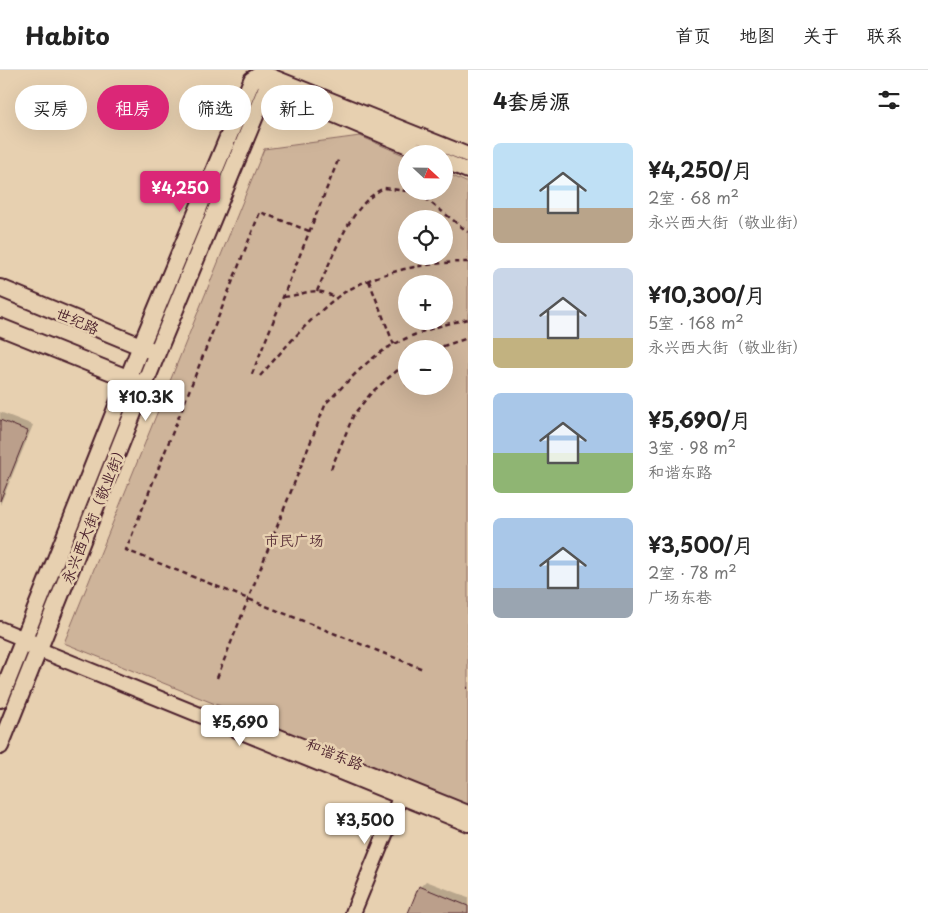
<!DOCTYPE html>
<html lang="zh">
<meta charset="utf-8">
<style>
:root{--surface:#fff;--page:#f6f6f6;--text:#222;--muted:#767676;--line:#e0e0e0;--accent:#db2777}
body{margin:0;font-family:"Playpen Sans","LXGW WenKai TC",sans-serif;background:var(--page);color:var(--text);height:100vh;display:flex;flex-direction:column;font-size:19px;white-space:nowrap}
*{box-sizing:border-box;margin:0}
p{font-size:16px;color:var(--muted)}
.icon{flex:none;width:28px;height:28px;fill:none;stroke:currentColor;stroke-width:2;stroke-linecap:round;stroke-linejoin:round}
.map{position:relative;flex:1;overflow:hidden}
.panel{display:flex;flex-direction:column;background:var(--surface);width:460px}
.panel>*{flex:none}
.guide{position:absolute;left:15px;top:15px;width:378px;height:45px;display:flex;gap:10px}
.needle{width:32px;rotate:112deg}
.controls{position:absolute;left:398px;top:75px;display:grid;gap:10px}
.controls a{display:grid;place-items:center;width:55px;height:55px;border-radius:50%;background:var(--surface);box-shadow:0 5px 20px #0002;font-size:25px}
.price{position:absolute;translate:-50% -42px;padding:0 11px;border-radius:5px;background:#fff;color:#222;font-size:16px;line-height:32px;filter:drop-shadow(0 1px 2px #0008)}
.price::after{content:'';position:absolute;left:50%;top:30px;width:15px;height:11px;margin-left:-8px;background:inherit;clip-path:polygon(0 0,100% 0,50% 100%)}
.price.selected{background:var(--accent);color:#fff}
ul{padding:0;list-style:none}
li{display:flex;align-items:center;gap:15px;height:125px;padding:0 25px}
li span{display:grid;place-items:center;flex:none;width:140px;height:100px;border-radius:8px;color:#555}
li>.icon{margin-inline-start:auto}
span .icon{width:60px;height:60px;fill:#fffc;stroke-width:1}
li b{font-size:21px}
h2{display:flex;justify-content:space-between;align-items:center;height:60px;padding:0 25px;font-size:21px}
.chip{padding:0 18px;border-radius:22px;background:var(--surface);box-shadow:0 5px 20px #0002;font-size:18px;line-height:45px}
.chip.selected{background:var(--accent);color:#fff}
header{display:flex;align-items:center;gap:30px;box-sizing:border-box;height:70px;padding:0 25px;background:var(--surface);border-bottom:1px solid var(--line)}
header strong{font-size:24px}
nav{display:flex;gap:28px;margin-inline-start:auto;font-size:18px}
main{display:flex;flex:1;min-height:0}
.map>svg:first-child{display:block}
</style>
<header>
<strong>Habito</strong>
<nav><a>首页</a><a>地图</a><a>关于</a><a>联系</a></nav>
</header>
<main>
<div class="map">
<svg width="468" height="843" viewBox="0 0 468 843">
<rect width="100%" height="100%" fill="#e7d0b0"/>
<filter id="ink" filterUnits="userSpaceOnUse"><feTurbulence type="fractalNoise" baseFrequency=".02" numOctaves="2"/><feDisplacementMap in="SourceGraphic" scale="10" xChannelSelector="R" yChannelSelector="G"/><feConvolveMatrix kernelMatrix="1 2 1 2 8 2 1 2 1" color-interpolation-filters="sRGB"/></filter>
<g filter="url(#ink)">
<path fill="#ceb49a" stroke="#8c6a62" fill-rule="evenodd" d="M360 66 406 86V121H444V102L468 113V736L64 573 264 79ZM406 149H444V186H406ZM406 214H444V251H406ZM406 279H444V316H406Z"/>
<path fill="#0003" d="M0 342 33 355 0 435Z
M426 811 468 827V843H409L420 817Z"/>
<path fill="#bb9f8b" stroke="#4a1f2b" d="M0 350 28 361 0 431Z
M419 816 468 836V843H408Z"/>
<g fill="none" stroke-linecap="round" stroke-linejoin="round">
<defs>
<path id="minor" d="M263 3 468 85
M267 17 427 84
M444 91 468 101
M0 559 34 573
M30 576 468 754
M257 658 468 743
M353 843 404 718"/>
<path id="major" d="M0 218 150 280
M0 257 137 312
M0 629 141 276 252 10 263 3 267 17 157 283 0 676"/>
</defs>
<use href="#minor" stroke="#4a1f2b" stroke-width="18"/>
<use href="#major" stroke="#4a1f2b" stroke-width="20"/>
<path stroke="#4a1f2b" stroke-width="2.5" stroke-dasharray="5 4" stroke-linecap="butt" d="M408 121 425 128 468 162
M309 161 260 142 126 480 423 599
M369 211 394 275
M317 221C333 187 350 134 384 118L406 121
M284 227C306 225 315 214 337 229
M434 279 468 268
M252 304 339 88
M260 306C283 280 305 254 331 232 366 203 424 192 468 192
M331 399 354 344 372 322 406 293
M217 608 326 333C345 315 365 291 389 277 414 263 440 255 468 249
M467 618H468"/>
<use href="#minor" stroke="#e7d0b0" stroke-width="14"/>
<use href="#major" stroke="#e7d0b0" stroke-width="16"/>
</g>
</g>
<g text-anchor="middle" dominant-baseline="central" stroke-width="5" stroke-linejoin="round" paint-order="stroke">
<g font-size="15" fill="#4a1f2b" stroke="#e7d0b0">
<text transform="translate(78 250) rotate(23)">世纪路</text>
<text transform="translate(93 443) rotate(-68)">永兴西大街（敬业街）</text>
<text transform="translate(335 683) rotate(22)">和谐东路</text>
</g>
<g font-size="15" fill="#5e353c" stroke="#e7d0b0">
<text x="294" y="469">市民广场</text>
</g>
</g>
</svg>
<div class="controls">
<a><svg class="needle" viewBox="-14 -14 28 28"><path d="M0-13l5 13h-10z" fill="#e53935"/><path d="M0 13l5-13h-10z" fill="#767676"/></svg></a>
<a><svg class="icon" aria-label="locate" viewBox="0 0 24 24"><circle cx="12" cy="12" r="6"/><path d="M12 2v4M12 18v4M2 12h4M18 12h4"/></svg></a>
<a>+</a>
<a>−</a>
</div>
<b class="price selected" style="left:180px;top:143px">¥4,250</b>
<b class="price" style="left:146px;top:352px">¥10.3K</b>
<b class="price" style="left:240px;top:677px">¥5,690</b>
<b class="price" style="left:365px;top:775px">¥3,500</b>
<div class="guide">
<a class="chip">买房</a>
<a class="chip selected">租房</a>
<a class="chip">筛选</a>
<a class="chip">新上</a>
</div>
</div>
<section class="panel">
<h2>4套房源<svg class="icon" aria-label="filters" viewBox="0 0 24 24"><path d="M4 7h16M4 17h16"/><circle cx="9" cy="7" r="2"/><circle cx="15" cy="17" r="2"/></svg></h2>
<ul>
<li><span style="background:linear-gradient(#bfe0f5 65%,#b9a48a 0)"><svg class="icon" aria-label="home" viewBox="0 0 24 24"><path d="M3 11l9-7 9 7M6 9v11h12V9"/></svg></span><div><b>¥4,250/月</b><p>2室 · 68 m²</p><p>永兴西大街（敬业街）</p></div></li>
<li><span style="background:linear-gradient(#c9d6e8 70%,#c2b280 0)"><svg class="icon" aria-label="home" viewBox="0 0 24 24"><path d="M3 11l9-7 9 7M6 9v11h12V9"/></svg></span><div><b>¥10,300/月</b><p>5室 · 168 m²</p><p>永兴西大街（敬业街）</p></div></li>
<li><span style="background:linear-gradient(#a9c7e8 60%,#8fb573 0)"><svg class="icon" aria-label="home" viewBox="0 0 24 24"><path d="M3 11l9-7 9 7M6 9v11h12V9"/></svg></span><div><b>¥5,690/月</b><p>3室 · 98 m²</p><p>和谐东路</p></div></li>
<li><span style="background:linear-gradient(#a9c7e8 70%,#9aa5b1 0)"><svg class="icon" aria-label="home" viewBox="0 0 24 24"><path d="M3 11l9-7 9 7M6 9v11h12V9"/></svg></span><div><b>¥3,500/月</b><p>2室 · 78 m²</p><p>广场东巷</p></div></li>
</ul>
</section>
</main>
